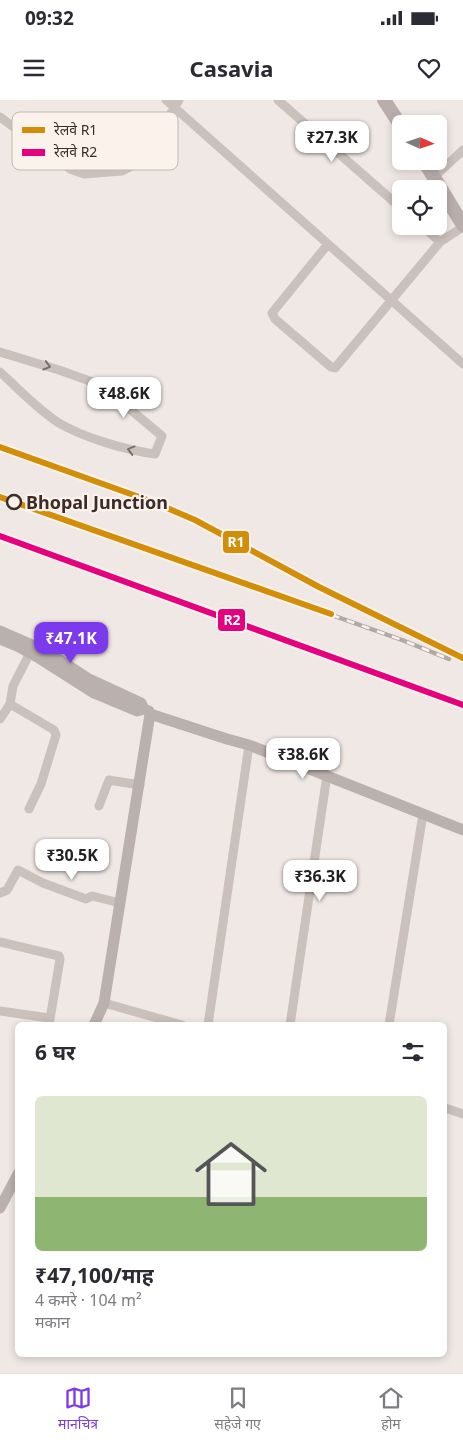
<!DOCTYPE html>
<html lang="hi">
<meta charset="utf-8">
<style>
:root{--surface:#fff;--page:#f7f7f7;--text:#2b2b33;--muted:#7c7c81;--line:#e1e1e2;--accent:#7c3aed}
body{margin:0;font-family:"Noto Sans","Noto Sans Devanagari",sans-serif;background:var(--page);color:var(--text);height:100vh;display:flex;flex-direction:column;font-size:19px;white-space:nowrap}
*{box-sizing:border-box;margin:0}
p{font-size:16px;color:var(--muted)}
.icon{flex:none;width:28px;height:28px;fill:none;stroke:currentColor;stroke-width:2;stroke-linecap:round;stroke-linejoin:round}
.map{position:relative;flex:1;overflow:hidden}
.side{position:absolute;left:15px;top:922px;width:432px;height:335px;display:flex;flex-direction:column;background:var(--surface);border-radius:8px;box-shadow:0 2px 8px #0003}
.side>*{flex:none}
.needle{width:32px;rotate:93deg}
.buttons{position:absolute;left:392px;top:15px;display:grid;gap:10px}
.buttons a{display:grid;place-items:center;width:55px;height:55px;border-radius:8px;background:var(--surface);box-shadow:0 2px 8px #0003;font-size:25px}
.price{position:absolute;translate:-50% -42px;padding:0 11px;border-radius:10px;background:#fff;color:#222;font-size:16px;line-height:32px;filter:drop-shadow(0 1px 2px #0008)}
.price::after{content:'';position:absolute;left:50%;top:30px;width:15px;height:11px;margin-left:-8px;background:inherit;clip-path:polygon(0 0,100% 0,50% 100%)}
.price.current{background:var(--accent);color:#fff}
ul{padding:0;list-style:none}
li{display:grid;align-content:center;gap:10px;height:265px;padding:0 20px}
li span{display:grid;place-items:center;height:155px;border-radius:8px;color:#555}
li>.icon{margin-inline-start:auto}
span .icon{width:90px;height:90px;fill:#fffc;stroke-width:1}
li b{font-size:21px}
h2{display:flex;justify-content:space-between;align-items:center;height:60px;padding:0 20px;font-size:21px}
.status{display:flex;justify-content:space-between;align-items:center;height:35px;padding:0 25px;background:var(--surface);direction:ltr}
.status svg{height:14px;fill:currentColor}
header{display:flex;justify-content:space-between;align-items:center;height:65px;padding:0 20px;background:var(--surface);font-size:22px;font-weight:700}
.dock{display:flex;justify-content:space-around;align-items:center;height:70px;border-top:1px solid var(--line);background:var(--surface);font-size:14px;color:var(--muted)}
.dock a{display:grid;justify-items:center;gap:2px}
.dock .current{color:var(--accent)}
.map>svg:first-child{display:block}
</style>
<div class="status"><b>09:32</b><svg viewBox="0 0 49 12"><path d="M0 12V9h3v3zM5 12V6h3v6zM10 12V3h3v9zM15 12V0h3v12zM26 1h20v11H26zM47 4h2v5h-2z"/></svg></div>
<header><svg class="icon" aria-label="menu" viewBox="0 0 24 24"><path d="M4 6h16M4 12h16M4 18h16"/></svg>Casavia<svg class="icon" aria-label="heart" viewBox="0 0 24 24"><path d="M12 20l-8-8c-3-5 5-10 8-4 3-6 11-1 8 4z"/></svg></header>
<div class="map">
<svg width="463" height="1273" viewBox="0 0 463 1273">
<rect width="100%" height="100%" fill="#f0e8e4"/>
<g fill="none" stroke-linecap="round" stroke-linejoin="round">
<path stroke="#cac0bc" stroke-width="9" d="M166 0 463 264
M278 0 401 108
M0 17 70 69 84 74 122 71 138 63 151 46 179 0
M434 77 463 50
M422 126 440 142
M328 144 272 213 275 219 331 267 335 268 440 142 463 127
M0 252 59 270 101 285 162 336 155 354C126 350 84 338 59 323 37 309 19 289 0 272
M10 604 54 630 56 635 41 684 29 709
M0 619 10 604 13 586 33 547
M99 706 109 680 140 685
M0 793 7 790 18 770 43 783 86 799 92 796 120 803
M0 842 59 856 60 859 49 925
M104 903 182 925
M0 911 49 918
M208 925 249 645
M290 925 327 675
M389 925 423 714
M445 1008 463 1014"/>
<path stroke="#bab0ad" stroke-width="11" d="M0 531 46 551 89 579 141 603 144 609 149 611 150 614 104 903 94 925
M0 539 17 546 39 558 94 593 137 611 144 609
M150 614 227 639 249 645 463 730
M0 1108 18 1074"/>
<path stroke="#b9aeab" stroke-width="14" d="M384 0 401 26
M424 61 463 125"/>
<defs>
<path id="rail" d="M0 347 153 402 195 420 319 487 463 558
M0 397 402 540 449 559"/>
</defs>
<use href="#rail" stroke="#b1a9a7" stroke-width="4.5"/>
<use href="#rail" stroke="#fcf2ec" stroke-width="2.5" stroke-dasharray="8" stroke-linecap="butt"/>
<defs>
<path id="rail-1" d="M0 347 153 402 195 420 319 487 463 558
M0 397 331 514"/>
<path id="rail-2" d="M0 436 463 605"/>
</defs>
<use href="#rail-1" stroke="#fcf2ec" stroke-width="10"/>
<use href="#rail-2" stroke="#fcf2ec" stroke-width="10"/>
<use href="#rail-1" stroke="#d28e08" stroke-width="6"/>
<use href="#rail-2" stroke="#e5007d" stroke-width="6"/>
</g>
<defs><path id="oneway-chevron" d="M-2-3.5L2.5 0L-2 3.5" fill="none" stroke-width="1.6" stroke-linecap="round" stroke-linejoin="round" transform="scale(1.25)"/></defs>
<g stroke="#7c6f6b">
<use href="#oneway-chevron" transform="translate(47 266) rotate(16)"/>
<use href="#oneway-chevron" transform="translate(131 350) rotate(-165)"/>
</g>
<circle fill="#fcf2ec" stroke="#3c2c29" stroke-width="2.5" cx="14" cy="402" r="7"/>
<g text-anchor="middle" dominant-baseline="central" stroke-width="4.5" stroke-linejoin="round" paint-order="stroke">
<g font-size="18" font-weight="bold" fill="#3c2c29" stroke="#fcf2ec" text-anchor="start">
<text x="26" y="402">Bhopal Junction</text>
</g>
</g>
<rect x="12" y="12" width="166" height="58" rx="8" fill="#fcf2ec" stroke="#c2b7b2" stroke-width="1"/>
<rect x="22" y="27" width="23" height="6" fill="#d28e08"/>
<rect x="22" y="49" width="23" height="7" fill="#e5007d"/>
<g font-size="14" fill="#3c2c29">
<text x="54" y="35">रेलवे R1</text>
<text x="54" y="57">रेलवे R2</text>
</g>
<g stroke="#fcf2ec" stroke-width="2">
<rect x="222" y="430" width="28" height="24" rx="5" fill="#d28e08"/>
<rect x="217" y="508" width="29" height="24" rx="5" fill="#e5007d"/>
</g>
<g font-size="14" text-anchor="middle" font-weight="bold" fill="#fff">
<text x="236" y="447">R1</text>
<text x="232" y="525">R2</text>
</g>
</svg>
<div class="buttons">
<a><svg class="needle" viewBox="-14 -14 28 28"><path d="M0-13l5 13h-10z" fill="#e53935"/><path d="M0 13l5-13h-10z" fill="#7c7c81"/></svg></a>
<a><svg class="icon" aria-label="locate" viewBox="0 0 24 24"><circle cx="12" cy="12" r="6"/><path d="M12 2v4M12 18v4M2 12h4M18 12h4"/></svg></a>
</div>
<b class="price" style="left:332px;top:63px">₹27.3K</b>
<b class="price" style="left:124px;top:319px">₹48.6K</b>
<b class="price current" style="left:71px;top:564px">₹47.1K</b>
<b class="price" style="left:303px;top:680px">₹38.6K</b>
<b class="price" style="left:72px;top:781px">₹30.5K</b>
<b class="price" style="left:320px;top:802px">₹36.3K</b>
<section class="side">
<h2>6 घर<svg class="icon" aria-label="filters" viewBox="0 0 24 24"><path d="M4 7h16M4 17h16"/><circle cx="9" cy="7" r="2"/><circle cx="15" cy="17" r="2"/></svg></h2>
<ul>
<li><span style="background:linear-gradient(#dfe7d0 65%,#8fb573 0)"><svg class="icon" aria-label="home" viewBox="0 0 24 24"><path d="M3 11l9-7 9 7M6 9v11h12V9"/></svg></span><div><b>₹47,100/माह</b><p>4 कमरे · 104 m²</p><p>मकान</p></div></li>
</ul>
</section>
</div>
<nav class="dock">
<a class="current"><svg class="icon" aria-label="map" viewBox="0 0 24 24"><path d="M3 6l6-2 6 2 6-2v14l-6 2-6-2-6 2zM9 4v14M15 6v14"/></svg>मानचित्र</a>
<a><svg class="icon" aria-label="saved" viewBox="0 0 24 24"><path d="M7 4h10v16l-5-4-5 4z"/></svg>सहेजे गए</a>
<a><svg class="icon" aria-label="home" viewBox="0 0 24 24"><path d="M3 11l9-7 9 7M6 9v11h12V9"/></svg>होम</a>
</nav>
